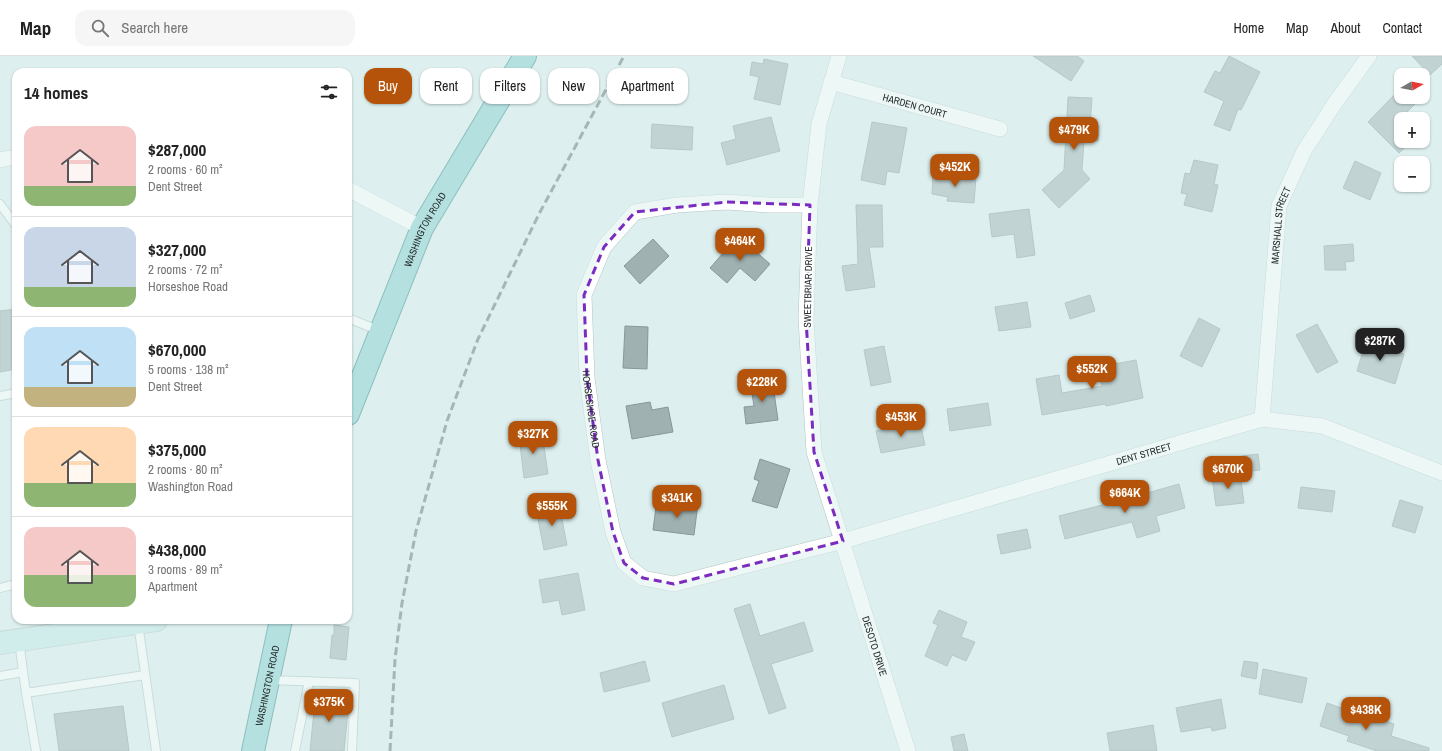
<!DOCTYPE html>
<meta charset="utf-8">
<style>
:root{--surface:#fff;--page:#f6f6f6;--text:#222;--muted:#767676;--line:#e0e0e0;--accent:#b45309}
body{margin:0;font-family:"Archivo Narrow",sans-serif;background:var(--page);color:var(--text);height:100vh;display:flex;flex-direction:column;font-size:15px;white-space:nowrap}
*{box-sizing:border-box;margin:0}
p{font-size:13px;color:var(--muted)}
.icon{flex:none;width:22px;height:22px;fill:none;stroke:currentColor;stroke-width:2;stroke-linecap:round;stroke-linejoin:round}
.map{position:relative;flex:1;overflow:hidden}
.drawer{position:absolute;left:12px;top:12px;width:340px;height:556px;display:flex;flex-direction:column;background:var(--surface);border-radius:12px;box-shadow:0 1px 3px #0004}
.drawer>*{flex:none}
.guide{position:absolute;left:364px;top:12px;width:380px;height:36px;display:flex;gap:8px}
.needle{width:26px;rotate:81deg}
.fabs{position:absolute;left:1394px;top:12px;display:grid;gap:8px}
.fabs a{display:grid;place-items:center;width:36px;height:36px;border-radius:8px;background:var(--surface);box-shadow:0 1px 3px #0004;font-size:20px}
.price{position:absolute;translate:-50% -34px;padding:0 9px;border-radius:8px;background:var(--accent);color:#fff;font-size:13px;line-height:26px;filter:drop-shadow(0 1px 2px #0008)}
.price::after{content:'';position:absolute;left:50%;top:24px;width:12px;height:9px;margin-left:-6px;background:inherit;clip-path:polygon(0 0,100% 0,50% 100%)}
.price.current{background:#222;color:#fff}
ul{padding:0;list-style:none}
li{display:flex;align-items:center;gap:12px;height:100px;padding:0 12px}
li+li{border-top:1px solid var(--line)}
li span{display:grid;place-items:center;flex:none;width:112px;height:80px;border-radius:12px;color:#555}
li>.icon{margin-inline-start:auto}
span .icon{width:48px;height:48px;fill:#fffc;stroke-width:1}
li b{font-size:17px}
h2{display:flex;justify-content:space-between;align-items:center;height:48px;padding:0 12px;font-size:17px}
.pill{padding:0 14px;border-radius:12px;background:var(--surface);box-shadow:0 1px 3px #0004;font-size:14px;line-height:36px}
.pill.current{background:var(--accent);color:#fff}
header{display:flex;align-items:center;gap:24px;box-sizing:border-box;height:56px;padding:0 20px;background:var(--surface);border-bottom:1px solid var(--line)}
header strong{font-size:19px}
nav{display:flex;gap:22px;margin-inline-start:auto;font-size:14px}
.search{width:280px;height:36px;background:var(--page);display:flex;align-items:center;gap:10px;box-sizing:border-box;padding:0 14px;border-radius:12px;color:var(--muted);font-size:15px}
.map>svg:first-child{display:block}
</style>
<header>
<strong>Map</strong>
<div class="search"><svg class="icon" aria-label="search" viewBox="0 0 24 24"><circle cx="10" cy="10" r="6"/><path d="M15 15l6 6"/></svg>Search here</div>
<nav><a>Home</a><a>Map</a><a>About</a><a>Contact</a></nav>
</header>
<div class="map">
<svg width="1442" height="695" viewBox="0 0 1442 695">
<rect width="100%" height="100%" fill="#ddf0ef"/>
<path fill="#a0b1b1" stroke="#879898" d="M1033 0H1077L1084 5 1071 25Z
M1229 0 1260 16 1241 54 1238 53 1230 75 1214 69 1224 45 1204 36 1215 15 1220 17Z
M1412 0H1442V8L1430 19Z
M764 3 788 8 780 49 754 43 759 21 750 19 752 6 763 8Z
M1401 32V41H1422L1405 58 1410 63H1401V85H1412L1399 97 1368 66Z
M1068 41 1092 42 1090 70H1099L1098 85 1084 84 1082 114 1090 123 1059 152 1042 134 1064 114Z
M771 61 780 95 727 109 721 87 736 83 733 70Z
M872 66 907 72 899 117 887 115 885 129 861 124Z
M652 68 693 71 692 94 651 92Z
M1194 104 1218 109 1214 128 1218 129 1212 156 1184 149 1187 138 1181 137 1185 117 1190 118Z
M1355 105 1381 117 1370 144 1343 132Z
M933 118 976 121 974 147 947 145 948 141 932 138Z
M856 149H882L883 191H869L875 231 846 235 842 210 858 208Z
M1029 153 1035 199 1017 202 1014 178 992 181 989 158Z
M738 180 770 208 755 225 740 212 727 227 710 212Z
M653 183 669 200 640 228 624 210Z
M1353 188 1354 205 1345 206 1346 214H1325L1324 190Z
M1090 239 1095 255 1070 263 1065 247Z
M1027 246 1031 271 999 275 995 251Z
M16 253V313L0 316V255Z
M1199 262 1220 273 1202 311 1180 300Z
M1317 268 1338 306 1317 317 1296 279Z
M625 270 648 271 647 313 623 312Z
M1366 285 1404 298 1395 328 1357 315Z
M884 290 891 326 871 330 864 294Z
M1136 304 1143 342 1106 350 1105 348 1042 359 1036 323 1059 319 1062 337 1102 330 1098 311Z
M772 322 778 364 746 368 744 351 754 350 750 325Z
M650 346 652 354 668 351 673 376 632 383 626 350Z
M988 347 991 369 950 375 947 353Z
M920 366 925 389 881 397 876 375Z
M542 377 548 418 524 422 519 380Z
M1258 398 1260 414 1244 416 1242 400Z
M760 403 790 413 777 452 752 445 759 425 754 423Z
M1240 417 1244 447 1216 450 1212 421Z
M1179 428 1185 452 1156 460 1160 475 1137 482 1132 466 1065 483 1059 460 1126 443Z
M1301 431 1335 435 1332 456 1298 452Z
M1400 444 1423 451 1415 477 1392 470Z
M677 445 698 447 694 479 653 474 656 451 676 453Z
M559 448 567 489 544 494 536 453Z
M1027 473 1031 492 1001 498 997 479Z
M578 517 585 554 562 559 559 544 543 547 539 524Z
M750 548 760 580 804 566 813 595 771 608 786 652 769 658 734 553Z
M939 554 967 566 961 581 975 586 966 605 952 599 947 610 925 600 938 569 933 567Z
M334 569 349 571 346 604 330 602 332 579H334Z
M645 605 650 625 604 636 600 617Z
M1244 605 1258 607 1256 623 1241 620Z
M1263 613 1307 622 1302 647 1259 638Z
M724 629 734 663 672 681 662 647Z
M316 635 343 638 342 654 348 655 344 695H310Z
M1221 643 1226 672 1212 675 1211 671 1181 676 1176 652Z
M1327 647 1382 666V664L1394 668 1391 680 1429 692V695H1377L1347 685 1349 680 1320 670Z
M123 650 129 695H59L54 658Z
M1153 669 1157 695H1110L1107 677Z
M964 678 968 695H954L951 681Z"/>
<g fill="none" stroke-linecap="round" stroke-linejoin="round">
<defs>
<path id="service" d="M0 148 14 167 16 168
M348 262 380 275
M0 340 16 337
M0 532 16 528
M138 567 156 695
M19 585 26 637
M0 620 23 616
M269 624 355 627 352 695
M36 695 26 637 145 619
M295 695 309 625"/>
<g id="minor">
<path id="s1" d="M839 0 819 68 810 149 806 263 814 396 908 695"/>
<path id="s2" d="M831 26 1000 73"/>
<path d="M0 104 16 101"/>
<path d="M348 133 422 172"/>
<path id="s3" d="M810 149H768L727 146 677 149 635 156 604 191 584 239 587 322 598 404 613 476 624 507 643 522 674 528 843 485 1262 363 1322 370 1442 417"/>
<path id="s4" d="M1262 363 1279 150 1304 95 1335 47 1369 0"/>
</g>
<path id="secondary" d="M0 587 156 564"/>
<g id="primary">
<path id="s5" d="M348 358 422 172 525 0"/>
<path id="s6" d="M253 695 281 564"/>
</g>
</defs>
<use href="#service" stroke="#b2c4c3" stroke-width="10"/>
<use href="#minor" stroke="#b2c4c3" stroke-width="16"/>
<use href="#secondary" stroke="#b2c4c3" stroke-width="24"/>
<use href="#primary" stroke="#2d8080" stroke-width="24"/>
<use href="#service" stroke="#fff" stroke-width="8"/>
<use href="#minor" stroke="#fff" stroke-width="15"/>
<use href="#secondary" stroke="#c2e7e6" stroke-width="22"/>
<use href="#primary" stroke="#84cece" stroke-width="22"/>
<path stroke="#646f6f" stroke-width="3" stroke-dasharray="8 4" stroke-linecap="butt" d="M390 695 395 603 402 547 416 475 447 365 478 283 539 158 624 0"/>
</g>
<path d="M0 0H1442V695H0ZM727 146 810 149 806 263 814 396 843 485 674 528 643 522 624 507 613 476 598 404 587 322 584 239 604 191 635 156Z" fill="#ddf0ef" fill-opacity=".55" fill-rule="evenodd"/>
<path fill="none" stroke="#7b2cbf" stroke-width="3" stroke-dasharray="8 5" stroke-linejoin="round" d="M727 146 810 149 806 263 814 396 843 485 674 528 643 522 624 507 613 476 598 404 587 322 584 239 604 191 635 156Z"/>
<g text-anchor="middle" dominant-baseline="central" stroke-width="3.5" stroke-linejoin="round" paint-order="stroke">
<g font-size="10" fill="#242b2b" stroke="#fff">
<text stroke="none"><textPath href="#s2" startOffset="87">HARDEN COURT</textPath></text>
<text stroke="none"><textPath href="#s4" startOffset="195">MARSHALL STREET</textPath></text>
<text stroke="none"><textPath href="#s5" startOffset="200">WASHINGTON ROAD</textPath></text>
<text transform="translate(808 231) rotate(-89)">SWEETBRIAR DRIVE</text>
<text stroke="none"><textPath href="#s3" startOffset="389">HORSESHOE ROAD</textPath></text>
<text stroke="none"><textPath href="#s3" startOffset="1090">DENT STREET</textPath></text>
<text stroke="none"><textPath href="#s1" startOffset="603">DESOTO DRIVE</textPath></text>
<text stroke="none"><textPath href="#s6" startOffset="67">WASHINGTON ROAD</textPath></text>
</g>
</g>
</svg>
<div class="fabs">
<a><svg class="needle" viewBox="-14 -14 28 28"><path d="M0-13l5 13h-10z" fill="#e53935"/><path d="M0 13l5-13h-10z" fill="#767676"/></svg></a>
<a>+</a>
<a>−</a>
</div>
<b class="price" style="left:1074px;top:95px">$479K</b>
<b class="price" style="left:955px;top:132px">$452K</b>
<b class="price" style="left:740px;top:206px">$464K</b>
<b class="price current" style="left:1380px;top:306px">$287K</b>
<b class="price" style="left:1092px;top:334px">$552K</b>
<b class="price" style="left:762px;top:347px">$228K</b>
<b class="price" style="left:901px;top:382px">$453K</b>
<b class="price" style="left:533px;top:399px">$327K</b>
<b class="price" style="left:1228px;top:434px">$670K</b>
<b class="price" style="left:1125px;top:458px">$664K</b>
<b class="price" style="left:677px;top:463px">$341K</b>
<b class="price" style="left:552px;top:471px">$555K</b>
<b class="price" style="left:329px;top:667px">$375K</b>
<b class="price" style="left:1366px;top:675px">$438K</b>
<div class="guide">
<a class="pill current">Buy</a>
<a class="pill">Rent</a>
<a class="pill">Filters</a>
<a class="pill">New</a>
<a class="pill">Apartment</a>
</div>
<section class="drawer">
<h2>14 homes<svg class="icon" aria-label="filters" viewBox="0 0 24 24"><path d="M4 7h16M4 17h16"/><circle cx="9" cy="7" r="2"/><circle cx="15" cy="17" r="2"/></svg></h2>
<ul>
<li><span style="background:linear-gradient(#f6c9c9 75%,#8fb573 0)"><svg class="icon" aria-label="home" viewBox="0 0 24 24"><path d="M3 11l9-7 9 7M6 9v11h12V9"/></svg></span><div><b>$287,000</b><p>2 rooms · 60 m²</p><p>Dent Street</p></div></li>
<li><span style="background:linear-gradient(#c9d6e8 75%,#8fb573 0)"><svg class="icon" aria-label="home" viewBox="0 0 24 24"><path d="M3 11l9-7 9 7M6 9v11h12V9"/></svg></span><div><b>$327,000</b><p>2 rooms · 72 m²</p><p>Horseshoe Road</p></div></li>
<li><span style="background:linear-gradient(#bfe0f5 75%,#c2b280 0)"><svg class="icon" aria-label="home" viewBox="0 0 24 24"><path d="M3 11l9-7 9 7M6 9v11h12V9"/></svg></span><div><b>$670,000</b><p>5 rooms · 138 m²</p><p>Dent Street</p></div></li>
<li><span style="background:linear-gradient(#ffd9b3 70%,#8fb573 0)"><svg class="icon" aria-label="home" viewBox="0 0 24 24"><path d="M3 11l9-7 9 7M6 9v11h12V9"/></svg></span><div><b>$375,000</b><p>2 rooms · 80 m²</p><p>Washington Road</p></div></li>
<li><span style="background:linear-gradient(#f6c9c9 60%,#8fb573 0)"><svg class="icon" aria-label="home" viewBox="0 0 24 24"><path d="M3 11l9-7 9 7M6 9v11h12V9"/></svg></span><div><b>$438,000</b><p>3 rooms · 89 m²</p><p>Apartment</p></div></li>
</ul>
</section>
</div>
